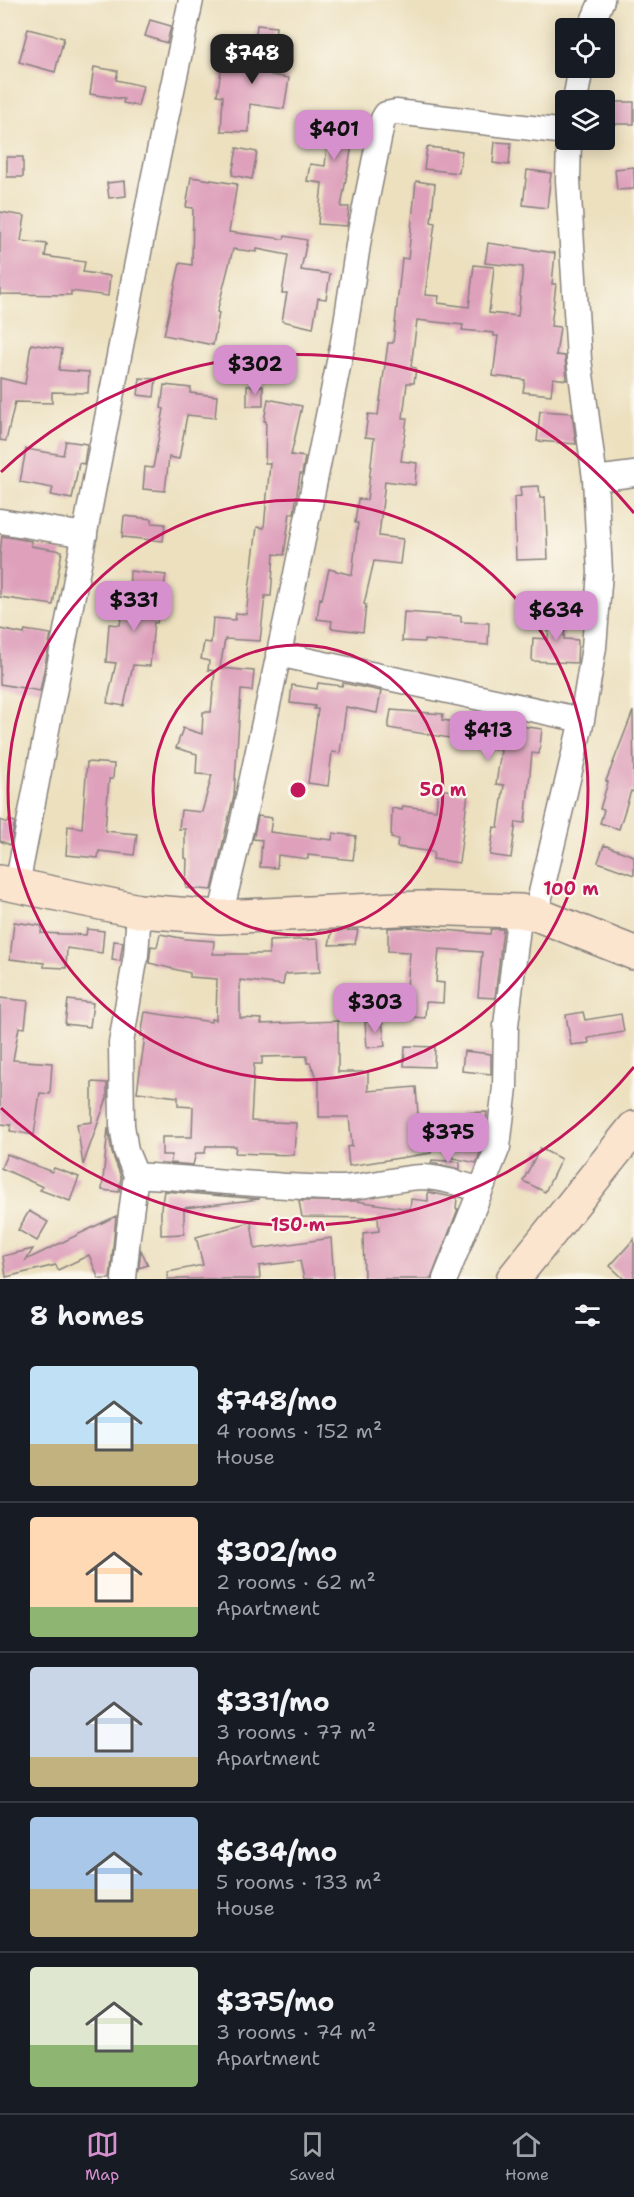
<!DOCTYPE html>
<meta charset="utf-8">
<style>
:root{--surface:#171b24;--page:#20242c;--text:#f1f3f6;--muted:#9ea1a6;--line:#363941;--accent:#d690ce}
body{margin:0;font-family:"Shantell Sans",sans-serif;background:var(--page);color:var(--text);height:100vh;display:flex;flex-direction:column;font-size:22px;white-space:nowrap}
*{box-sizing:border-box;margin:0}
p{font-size:20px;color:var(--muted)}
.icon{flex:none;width:33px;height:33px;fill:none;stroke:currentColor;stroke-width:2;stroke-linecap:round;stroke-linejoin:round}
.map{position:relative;height:1279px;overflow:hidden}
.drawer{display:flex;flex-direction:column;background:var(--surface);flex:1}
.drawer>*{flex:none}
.tools{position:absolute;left:555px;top:18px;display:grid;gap:12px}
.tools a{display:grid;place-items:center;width:60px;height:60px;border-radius:6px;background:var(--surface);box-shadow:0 3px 15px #0003;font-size:30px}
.price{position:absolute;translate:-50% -51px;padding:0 14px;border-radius:12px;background:var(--accent);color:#111;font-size:20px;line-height:39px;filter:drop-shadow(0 2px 3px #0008)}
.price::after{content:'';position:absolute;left:50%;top:36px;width:18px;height:14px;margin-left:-9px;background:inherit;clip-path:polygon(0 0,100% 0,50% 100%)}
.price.selected{background:#222;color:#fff}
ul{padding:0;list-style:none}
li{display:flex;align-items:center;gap:18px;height:150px;padding:0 30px}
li+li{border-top:2px solid var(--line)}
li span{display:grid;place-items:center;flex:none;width:168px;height:120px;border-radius:6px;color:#555}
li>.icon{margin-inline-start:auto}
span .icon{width:72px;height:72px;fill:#fffc;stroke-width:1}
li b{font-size:26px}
h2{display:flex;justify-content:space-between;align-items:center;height:72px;padding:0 30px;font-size:26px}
.menu{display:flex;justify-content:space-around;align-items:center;height:84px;border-top:2px solid var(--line);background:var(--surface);font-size:16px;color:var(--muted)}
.menu a{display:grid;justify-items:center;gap:3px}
.menu .selected{color:var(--accent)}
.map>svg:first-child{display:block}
</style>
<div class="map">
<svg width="634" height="1279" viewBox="0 0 634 1279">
<rect width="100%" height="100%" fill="#fbf7ec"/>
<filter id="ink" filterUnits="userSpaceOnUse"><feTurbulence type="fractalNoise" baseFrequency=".0167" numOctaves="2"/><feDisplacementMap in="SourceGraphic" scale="12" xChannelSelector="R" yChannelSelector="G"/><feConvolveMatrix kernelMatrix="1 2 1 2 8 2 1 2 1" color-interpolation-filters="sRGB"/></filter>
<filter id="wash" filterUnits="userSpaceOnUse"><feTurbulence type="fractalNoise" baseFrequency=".008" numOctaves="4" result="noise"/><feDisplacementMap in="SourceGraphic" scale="24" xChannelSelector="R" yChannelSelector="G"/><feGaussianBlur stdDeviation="1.35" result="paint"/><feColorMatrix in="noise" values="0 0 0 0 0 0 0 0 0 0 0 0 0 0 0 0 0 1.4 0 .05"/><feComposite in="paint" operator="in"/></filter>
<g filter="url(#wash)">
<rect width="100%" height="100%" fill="#ece0bf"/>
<g id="blocks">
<path fill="#dea0bb" d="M150 20 171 26 167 43 145 36Z
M257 25 276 27 271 75 289 78 284 109 250 104 249 132 221 131 223 96 217 95 222 65 252 70Z
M28 29 64 38 55 72 19 62Z
M94 67 118 71 116 80 143 86 138 106 123 103 124 99 90 94Z
M609 102H634V124H609Z
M302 112 329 117V115L369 118 363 146 352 145 341 207H349L347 226 318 224 322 183 307 181 310 164 325 166 328 134 299 130Z
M495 142 511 143 509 165 493 163Z
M427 147 462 151 459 173 424 169Z
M237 148 257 152 252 179 232 175Z
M7 157H23V177H7Z
M634 167V189L617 190 615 169Z
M527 170 551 173 547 208 523 205Z
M191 177 237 184 229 232 284 239 285 236 307 240 301 270 330 274 326 299 318 298 313 328 282 321 287 293H282L288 255 257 249V252L233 249 217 312 219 313 213 345 164 335 180 263 192 265 193 208 186 207Z
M125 181 126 196 109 198 107 183Z
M416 181 435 184 431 222 435 223 425 295 439 296 438 303 469 307 474 265 494 267 489 313 518 316 523 267 485 263 488 243 555 253 552 284H556L551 326 560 327 556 355 565 356 567 380 553 378 551 395 523 392 525 380 493 376 498 336H494V333L462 330 463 325 417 320 411 367 416 368 414 383H407L403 418H407L401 461 417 463 415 485 385 481 379 536 403 539 400 564 374 561 364 604 366 605 363 632 331 628 332 621 317 619 320 598 322 599 329 569 352 575 358 523H355L358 499 367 500 374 438 365 437 368 414 378 415 388 343H393L402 258 408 259Z
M0 212 25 216 21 241 47 244 45 256 85 262 83 272 110 276 108 296 71 291V295L0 294Z
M31 344 62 349 59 370 89 372 88 393 52 392V403L15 402 6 441 0 440V378L25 384Z
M140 378 156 379 154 397 138 395Z
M164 385 191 388 190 393 217 396 215 418 187 415 179 459 169 457 165 491 143 489 145 467 153 468 164 409 161 408Z
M247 386H263V406H247Z
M268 399 302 406 291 455 305 457 302 474H300L294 513H290L284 555 274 554 271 596H265L260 641 225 639 220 668 254 671 252 691 241 690 234 795 212 890 186 888 187 859 185 858V829H179L181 810 202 812 212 775 196 774 197 754 176 748 183 728 202 734 203 712H211L215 671 208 670 209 661 201 659 204 642 211 643 213 618 235 620 236 613 246 614 257 527 264 528 270 463H265L266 421H264Z
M540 411 572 413 576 444 537 441Z
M66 441 87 444 84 464 79 463 72 499 51 495 53 488 20 482 26 449 63 455Z
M539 486 540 498 545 497 548 559 516 560 514 497 521 496 520 487Z
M124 516 152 519V523L165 524 163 541 122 537Z
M2 536 31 541V546L62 551 53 605 0 597V553Z
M130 571 166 575 157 623 154 622 150 666 133 665 124 706 107 703 116 663 106 662 109 624 120 625 125 595 129 596Z
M550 608 566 609 564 639 578 640 577 663 532 661 533 638 548 639Z
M404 612 461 616V622L489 623 488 645 424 640V642L402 641Z
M0 629 24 634 25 630 51 634 40 691 0 684Z
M318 683 342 686 343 683 381 691 377 713 346 707 340 753 332 752 328 786 308 783 318 709H314L315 706 290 703 292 685 317 689Z
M391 710 443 714 442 720 505 729 506 724 542 729 539 754 532 753 525 823 516 822 511 858 490 855 494 827 498 828 504 785 496 784 501 750 455 745 456 739 388 728Z
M633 711 634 792 631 791 619 829 600 823 604 810 600 809 608 782 606 781Z
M87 762 114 764 113 779H109L105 831 137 834 134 855 99 851 98 858 66 855 68 826 82 828Z
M438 789 468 793 459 863 433 859 434 852 397 847 398 839 391 838 392 808 402 810 403 806 436 810Z
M258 816 272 818 270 832 332 840 333 833 356 836 353 860 308 855V859L278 855 277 868 260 867 262 840 253 839Z
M0 820 8 823 9 820 15 822 10 845 0 841Z
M604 845 634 856V875L598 862Z
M14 922 42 926 41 933 86 935 87 929 104 931 102 953 67 948 66 968 44 967V963L10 959Z
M410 927 490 934 491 929H503L495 998 478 997 482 952 439 949 436 982 444 983 443 1003 426 1002 425 1018 377 1014 374 991 407 987 410 952 388 951V928Z
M358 930 355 944 329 945 332 931Z
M160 934 186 939 214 941 213 954H269V941L318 939 320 972 285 974 283 985 240 980V1018L262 1019 261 1024 338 1021V1072H368V1091L416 1087 419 1129H432L431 1153 349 1166 347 1147 352 1146 349 1117H319V1082L310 1063H307V1056L262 1057V1064H254L251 1121 296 1123 294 1155 235 1153 236 1146H206L205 1153H196L193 1165 170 1163 172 1155H162V1137H192L193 1107 178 1106V1097L137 1092 145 1036H141L145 1012 211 1022V1019L216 1020 217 979 190 977V973L149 963 151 946 157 947Z
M114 941 123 942 120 961 112 960Z
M0 998 28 1001 25 1028 19 1027 13 1060 52 1063 50 1094 40 1093 34 1135 10 1131 11 1125 0 1124Z
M68 1000 93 1003 90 1027 65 1024Z
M583 1012 585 1020 621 1014 624 1032 588 1038 589 1043 571 1045 566 1015Z
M382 1020 385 1046 367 1048 365 1022Z
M405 1046 435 1047 434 1067 404 1066Z
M464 1051 491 1054V1074L462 1071Z
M92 1082 107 1083V1098L83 1165 77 1124 92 1122Z
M487 1112 484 1143 476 1163 453 1158 456 1128H458V1113Z
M108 1128 112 1153 121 1177 119 1192 102 1190Z
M540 1148 561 1159 545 1192 523 1181Z
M7 1154 52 1172 54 1168 79 1177 70 1201 40 1190 43 1187 1 1168Z
M432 1160 460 1162V1169L431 1163Z
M164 1191 235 1197 260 1199 184 1208V1234L161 1235V1208Z
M428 1192 457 1198 456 1209H458L431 1279H364L363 1233 379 1231 378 1218 302 1217 299 1201H356L410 1209 411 1199 428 1201Z
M29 1211 48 1222 37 1241 18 1230Z
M116 1216 110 1279H99L89 1255 58 1270 56 1265 6 1277 3 1256 33 1249 26 1260Z
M251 1222 255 1249 331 1238 334 1279H304L300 1261 259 1266 260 1279H168V1272L203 1265 196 1237Z
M634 1239V1279H624L610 1266Z
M141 1250 148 1265 139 1268Z"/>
</g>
</g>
<g filter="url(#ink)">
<use href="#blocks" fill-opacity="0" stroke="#87817d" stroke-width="1.5"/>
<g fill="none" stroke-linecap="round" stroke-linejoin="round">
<defs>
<path id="street" d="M590 28 602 0
M575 100 581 68
M595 479 634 474
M0 521 85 535
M278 654 582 720
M17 885 152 185 191 0
M536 914 582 720 594 647 600 572 595 479 579 359 568 180 569 140
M220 917 242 825 296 574 343 342 360 232 383 119 386 114 396 112 566 132
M136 1175C203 1179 270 1187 337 1188 366 1188 393 1178 422 1177 441 1177 462 1185 480 1189
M124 1279 128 1236 136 1175 126 1151 122 1125 121 1043 136 955 139 911
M445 1279 498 1147 505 1087 506 1025 520 911"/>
<path id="secondary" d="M0 882 139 911 220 917 421 908 520 911 536 914 634 953
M513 1279 634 1128"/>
</defs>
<use href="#street" stroke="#87817d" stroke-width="27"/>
<use href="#secondary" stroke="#87817d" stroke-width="36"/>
<use href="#street" stroke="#fff" stroke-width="24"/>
<use href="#secondary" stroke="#fce5cf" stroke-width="33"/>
</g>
</g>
<g fill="none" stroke="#c2185b" stroke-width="3">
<circle cx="298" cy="790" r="145"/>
<circle cx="298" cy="790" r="290"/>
<path d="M634 1067A435 435 0 0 1 1 1108M1 472A435 435 0 0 1 634 513"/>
</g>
<circle cx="298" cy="790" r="9" fill="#c2185b" stroke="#fbf7ec" stroke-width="3"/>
<g font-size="18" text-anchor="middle" font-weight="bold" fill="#c2185b" stroke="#fbf7ec" stroke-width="4.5" stroke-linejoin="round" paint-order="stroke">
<text x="443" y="796">50 m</text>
<text x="571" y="895">100 m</text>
<text x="298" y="1231">150 m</text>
</g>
</svg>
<div class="tools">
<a><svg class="icon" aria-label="locate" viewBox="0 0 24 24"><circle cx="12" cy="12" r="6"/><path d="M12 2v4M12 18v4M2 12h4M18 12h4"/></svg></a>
<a><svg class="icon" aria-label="layers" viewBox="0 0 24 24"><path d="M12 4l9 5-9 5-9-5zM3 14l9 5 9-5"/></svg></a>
</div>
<b class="price selected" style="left:252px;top:85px">$748</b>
<b class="price" style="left:334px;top:161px">$401</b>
<b class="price" style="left:255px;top:396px">$302</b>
<b class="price" style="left:134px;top:632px">$331</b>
<b class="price" style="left:556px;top:642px">$634</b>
<b class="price" style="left:488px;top:762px">$413</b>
<b class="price" style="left:375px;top:1034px">$303</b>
<b class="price" style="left:448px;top:1164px">$375</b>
</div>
<section class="drawer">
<h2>8 homes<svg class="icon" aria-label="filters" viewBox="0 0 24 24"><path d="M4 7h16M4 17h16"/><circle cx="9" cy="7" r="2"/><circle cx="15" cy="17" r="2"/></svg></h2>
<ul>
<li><span style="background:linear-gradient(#bfe0f5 65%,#c2b280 0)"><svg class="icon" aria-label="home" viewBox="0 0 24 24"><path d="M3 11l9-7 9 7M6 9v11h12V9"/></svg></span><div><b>$748/mo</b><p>4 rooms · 152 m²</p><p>House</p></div></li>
<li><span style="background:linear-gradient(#ffd9b3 75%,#8fb573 0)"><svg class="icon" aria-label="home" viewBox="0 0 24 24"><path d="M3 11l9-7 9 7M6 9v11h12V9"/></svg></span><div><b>$302/mo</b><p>2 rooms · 62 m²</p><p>Apartment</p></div></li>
<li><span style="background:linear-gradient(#c9d6e8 75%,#c2b280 0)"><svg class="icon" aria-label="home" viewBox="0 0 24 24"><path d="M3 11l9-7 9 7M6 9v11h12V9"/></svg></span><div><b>$331/mo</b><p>3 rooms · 77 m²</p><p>Apartment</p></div></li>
<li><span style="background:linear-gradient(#a9c7e8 60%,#c2b280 0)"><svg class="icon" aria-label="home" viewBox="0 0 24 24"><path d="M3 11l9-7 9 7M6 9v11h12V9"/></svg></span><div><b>$634/mo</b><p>5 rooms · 133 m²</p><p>House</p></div></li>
<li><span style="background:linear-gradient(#dfe7d0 65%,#8fb573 0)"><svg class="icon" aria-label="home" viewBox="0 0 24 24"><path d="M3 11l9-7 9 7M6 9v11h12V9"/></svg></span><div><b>$375/mo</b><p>3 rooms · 74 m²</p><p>Apartment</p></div></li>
</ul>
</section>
<nav class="menu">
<a class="selected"><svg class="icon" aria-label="map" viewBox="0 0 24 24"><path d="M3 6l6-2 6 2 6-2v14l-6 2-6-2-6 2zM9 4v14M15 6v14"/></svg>Map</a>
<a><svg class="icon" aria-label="saved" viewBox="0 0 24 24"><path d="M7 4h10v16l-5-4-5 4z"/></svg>Saved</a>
<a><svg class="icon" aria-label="home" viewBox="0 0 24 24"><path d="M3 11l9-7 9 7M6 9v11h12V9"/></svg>Home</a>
</nav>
